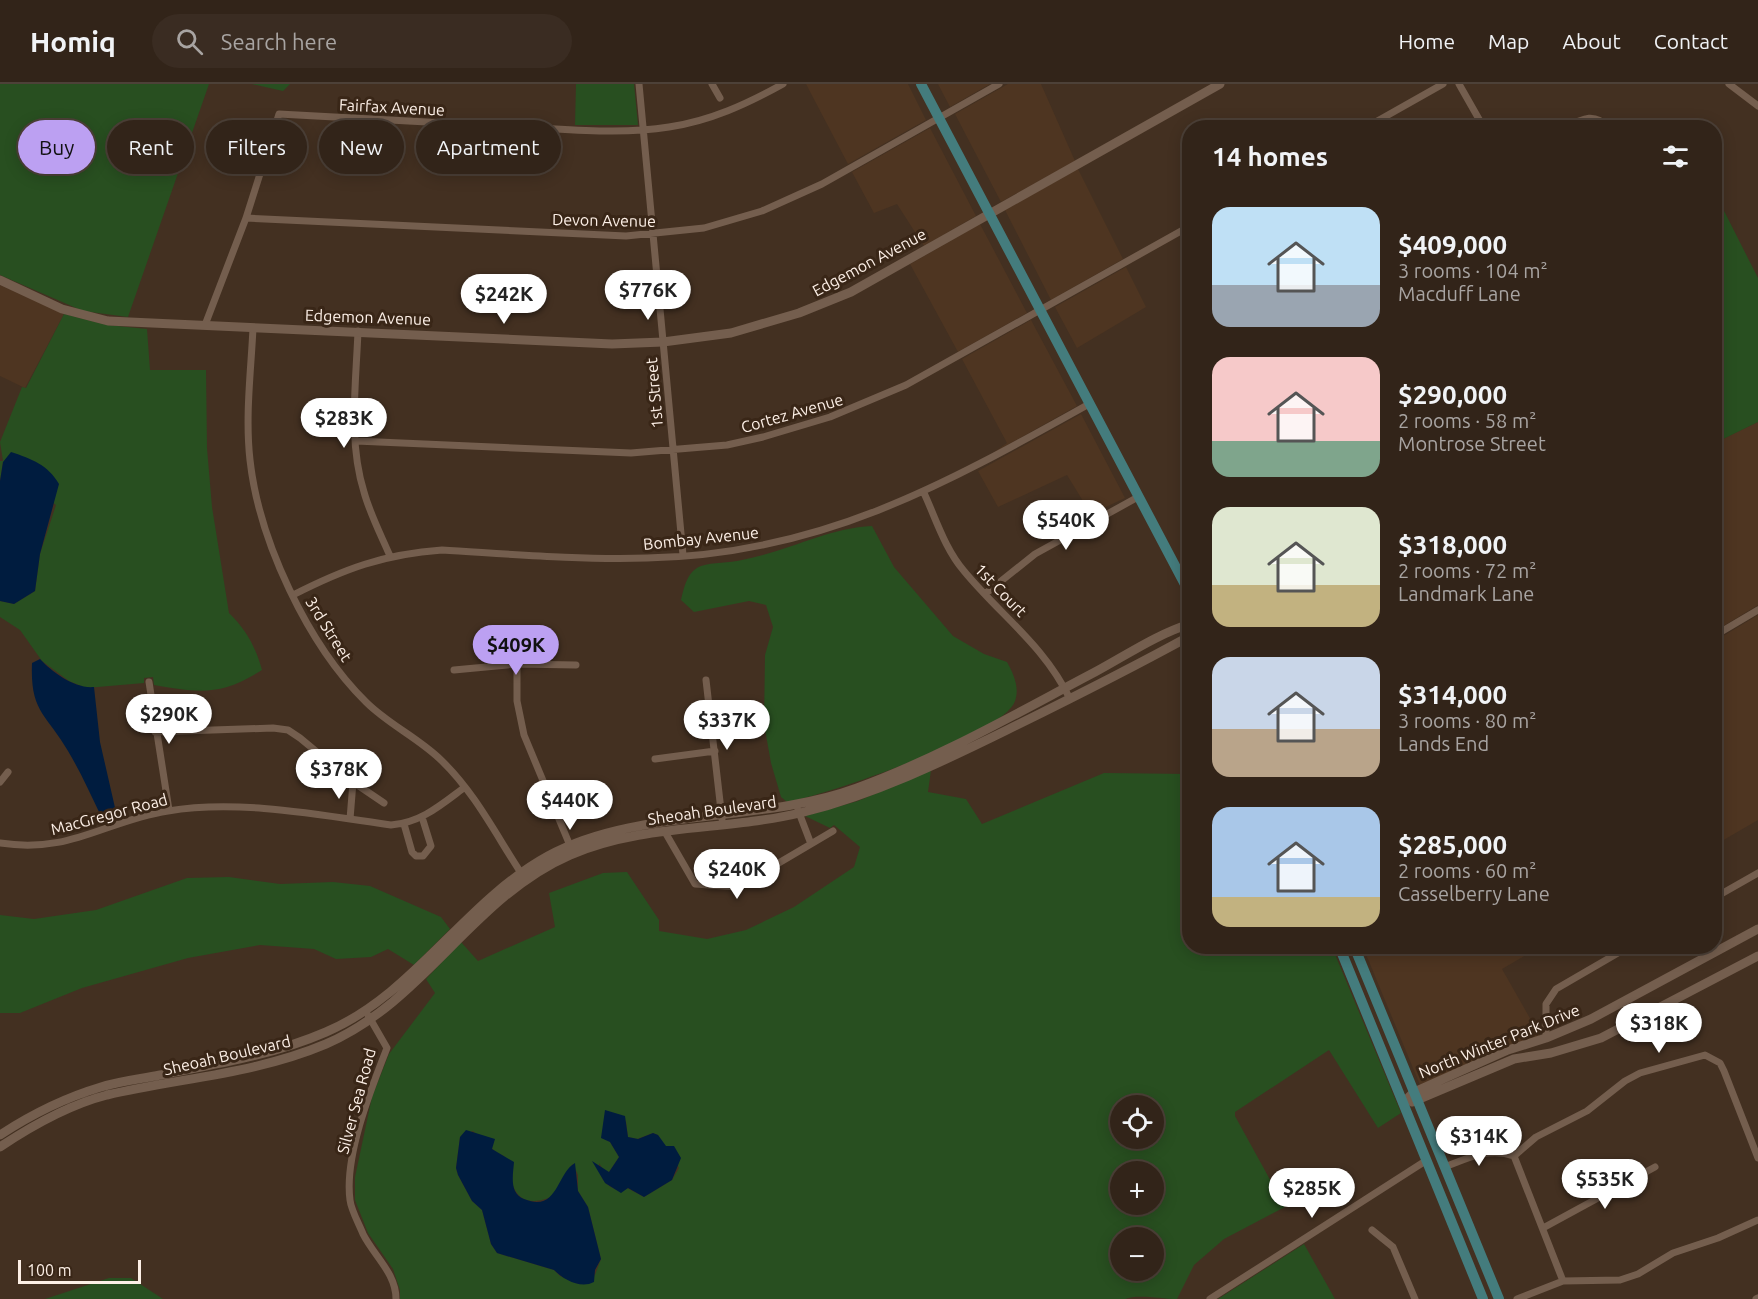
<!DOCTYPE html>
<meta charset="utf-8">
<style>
:root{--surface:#322419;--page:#3a2c22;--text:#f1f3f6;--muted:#a8a4a2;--line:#4d4138;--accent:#bca0f2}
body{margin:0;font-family:Ubuntu,sans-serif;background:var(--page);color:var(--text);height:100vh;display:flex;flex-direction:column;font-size:22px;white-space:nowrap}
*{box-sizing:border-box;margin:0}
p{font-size:20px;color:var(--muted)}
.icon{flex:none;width:33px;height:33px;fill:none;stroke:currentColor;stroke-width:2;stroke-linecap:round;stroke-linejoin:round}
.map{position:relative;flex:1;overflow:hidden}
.panel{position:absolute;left:1182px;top:36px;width:540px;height:834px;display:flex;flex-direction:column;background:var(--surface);border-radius:24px;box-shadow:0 3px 15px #0003,0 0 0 2px var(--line)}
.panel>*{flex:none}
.banner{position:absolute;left:18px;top:36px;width:570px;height:54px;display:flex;gap:12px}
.controls{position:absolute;left:1110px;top:1011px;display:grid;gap:12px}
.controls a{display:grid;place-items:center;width:54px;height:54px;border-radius:50%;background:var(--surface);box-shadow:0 3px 15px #0003,0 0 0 2px var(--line);font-size:30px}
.scale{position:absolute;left:18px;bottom:15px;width:123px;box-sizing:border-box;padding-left:6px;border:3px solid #fcefe6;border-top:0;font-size:16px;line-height:21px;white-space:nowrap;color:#fcefe6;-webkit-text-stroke:4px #392617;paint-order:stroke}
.price{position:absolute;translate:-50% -51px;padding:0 14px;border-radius:21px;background:#fff;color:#222;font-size:20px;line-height:39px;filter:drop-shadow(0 2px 3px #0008)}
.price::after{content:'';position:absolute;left:50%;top:36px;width:18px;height:14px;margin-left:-9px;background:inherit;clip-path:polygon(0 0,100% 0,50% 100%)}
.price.on{background:var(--accent);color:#111}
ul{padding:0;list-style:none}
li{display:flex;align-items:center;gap:18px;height:150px;padding:0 30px}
li span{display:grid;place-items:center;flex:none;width:168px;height:120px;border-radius:18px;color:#555}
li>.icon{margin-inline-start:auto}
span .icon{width:72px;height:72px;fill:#fffc;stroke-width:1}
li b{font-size:26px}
h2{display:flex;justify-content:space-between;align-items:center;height:72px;padding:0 30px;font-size:26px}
.chip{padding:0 21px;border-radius:27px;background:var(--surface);box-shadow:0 3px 15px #0003,0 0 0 2px var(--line);font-size:21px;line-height:54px}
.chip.on{background:var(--accent);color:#111}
header{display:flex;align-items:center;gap:36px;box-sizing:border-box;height:84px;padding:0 30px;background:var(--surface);border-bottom:2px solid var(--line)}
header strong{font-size:28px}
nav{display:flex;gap:33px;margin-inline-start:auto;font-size:21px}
.search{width:420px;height:54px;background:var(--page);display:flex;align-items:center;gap:15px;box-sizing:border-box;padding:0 21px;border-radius:33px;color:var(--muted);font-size:22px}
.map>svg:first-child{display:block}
</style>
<header>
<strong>Homiq</strong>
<div class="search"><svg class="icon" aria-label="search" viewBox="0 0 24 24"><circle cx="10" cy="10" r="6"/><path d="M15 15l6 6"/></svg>Search here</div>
<nav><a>Home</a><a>Map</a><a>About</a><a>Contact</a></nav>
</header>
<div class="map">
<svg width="1758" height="1215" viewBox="0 0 1758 1215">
<rect width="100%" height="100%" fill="#433021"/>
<path fill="#4e3521" d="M806 0H908L926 36 848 80Z
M938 0H990L950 23Z
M1008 0H1041L1075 77 1001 118 955 30Z
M930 44 976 132 924 162 897 120 874 129 852 88Z
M1078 85 1123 175 1051 216 1005 126Z
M980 140 1027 229 958 268 910 180Z
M1126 183 1146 223 1077 264 1055 223Z
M0 201 64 230 25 304 0 292Z
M1031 236 1077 322 993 369 1007 359 962 275Z
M1081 330 1125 414 1091 430 1067 391 998 423 978 387Z
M1758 338V521L1715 547 1714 359Z
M1758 531V736L1715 761V557Z
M1363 863H1540L1502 885 1540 952 1507 962 1420 1001Z"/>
<path fill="#284f20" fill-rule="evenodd" d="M0 0H209L128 233 83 227 0 191Z
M252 0H290L283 7Z
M576 0H634L638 41H575Z
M1714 107 1758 194V338L1715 359Z
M64 230 107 241 147 245 150 286H206L207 364 212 423 229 529C246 545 256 564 262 586 221 612 200 609 154 601L153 593 144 594V599L86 604 69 597 42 577 20 546 0 533V517L14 520 35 507 40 470 56 421 3 378 0 397V377H3L0 358 22 303 26 304Z
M872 442 894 483 953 552 984 570 1007 578C1013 589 1020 603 1015 617 1005 650 824 712 787 718L781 713 771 679 764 640 765 571 773 543 766 521 749 517 694 528 681 516C684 504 687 487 701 482 713 478 729 479 742 476 786 468 828 444 872 442Z
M931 686 928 708 966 715 982 740 1104 689 1189 690 1190 862 1332 863 1401 1029 1378 1044 1329 966 1235 1028V1032L1285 1123 1224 1155 1194 1181 1177 1215C1161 1215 1138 1210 1125 1215H400V1206L393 1185 368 1149 355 1116V1093L372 1013 389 970 435 909 426 895 461 858 478 877 555 843 549 809 603 789 627 788 659 836V847L707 855 746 846 794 823 854 783 860 763 834 741 830 744 805 732 858 717ZM1120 1022H1154V1054H1120ZM606 1027 626 1037 628 1053 637 1055 653 1049 658 1051 679 1084 672 1096 644 1113 627 1104 620 1107C605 1102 599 1094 599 1079L604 1087 609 1088 619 1073 610 1058 602 1054ZM473 1047 497 1069 504 1072C511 1089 510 1118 535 1117 543 1116 550 1115 556 1108 563 1099 564 1089 573 1080L578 1091V1107L588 1123 601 1175 595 1191 579 1200 560 1192 554 1186 497 1169 491 1160 482 1126 472 1117 458 1091 456 1084 460 1053ZM1120 1088H1154V1120H1120ZM1120 1154H1154V1186H1120Z
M229 793 280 800 333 798 370 802 441 833 450 845 414 881 388 865 371 873 336 875 314 865 260 861 188 874 82 904 20 929H0V831L34 835 96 826 187 794Z
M1304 1160 1335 1215H1218Z
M109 1194H131L163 1215H45Z"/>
<path fill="#001c3f" d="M11 368C32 375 48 381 59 400L40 470 35 507 14 520 0 517V397L3 378Z
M40 575C52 588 75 605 94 603L100 658 116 728 100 730C90 709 80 687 68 667 46 629 30 628 32 579Z
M605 1026 625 1032 628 1053 638 1055 653 1049 658 1051 666 1062H674L681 1074 672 1096 644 1113 628 1104 621 1109 605 1099 592 1077 609 1088 619 1073 610 1058 601 1054Z
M466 1046 495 1055 492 1065 514 1078C513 1091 509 1109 524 1115 558 1129 556 1090 575 1079L578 1107 588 1123 601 1175 595 1186 594 1198C581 1205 564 1196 554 1186L497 1169 491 1160 482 1126 472 1117 458 1091 456 1084 460 1053Z"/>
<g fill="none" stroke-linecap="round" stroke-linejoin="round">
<path stroke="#745e4e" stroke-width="7" d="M639 0 683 471
M712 0 720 14
M1459 0 1484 44
M1729 0 1758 22
M1365 44 1443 0
M1566 44C1584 33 1594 29 1611 44
M246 134 626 152 704 144 762 127 822 100 999 0
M205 241 246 134 279 30C359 34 439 39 519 43 568 45 620 51 669 43 710 37 747 20 783 0
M253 244C251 287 245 332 250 376 259 457 308 561 366 618 389 641 419 654 442 677 476 710 497 753 523 792
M358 247C356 300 348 357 364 408 370 430 381 451 390 472
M356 357 631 369 727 361 763 353 830 333 906 301 1190 142
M924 409C936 435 945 465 964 487 1001 532 1044 561 1070 615
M985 510 1035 470 1138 413
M293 511C344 485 384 470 442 466 510 470 579 476 647 474 819 471 944 401 1089 320
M1714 552 1758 526
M517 580V617L524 651 571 764
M454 586 517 580 576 581
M706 596 722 735
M149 598 169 726
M155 648 273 644 288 646 300 654 353 698 384 719
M655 675 715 667
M0 698 8 688
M798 726 811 760
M350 735 353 698
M404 740 412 768 416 772H423L431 762 422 733
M665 748 695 800 738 803 833 747
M0 759C71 770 104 737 168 727 238 715 321 731 391 741 421 739 442 720 465 703
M1714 814 1758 789
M368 931 387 964C371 1005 344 1072 350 1116 351 1126 359 1140 363 1150 374 1172 396 1189 396 1215
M1546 954V920L1556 905 1630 862
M1514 1072 1536 1053 1587 1027 1625 997 1640 989 1705 971 1720 979 1724 987 1758 1074
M1514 1072 1563 1197
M1445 1083C1468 1074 1489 1063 1514 1072
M1543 1144 1655 1083
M1372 1146 1393 1163 1415 1215
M1210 1215 1427 1076
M1517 1215 1563 1197 1620 1196 1638 1190 1673 1169 1718 1154 1758 1136
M1756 1215 1758 1214"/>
<path stroke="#745e4e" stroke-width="9" d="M0 196 62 225 108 237 612 260 663 258 731 249 799 229 851 208 1220 0
M1412 1018 1514 975 1551 969 1601 954 1758 872
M1403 1019 1414 1008 1508 966 1546 954 1591 935 1758 845
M0 1051C32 1030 64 1014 101 1003 120 997 140 995 160 991 216 980 273 971 326 948 415 910 464 818 548 772 637 723 760 740 857 704 941 673 1017 629 1095 588 1125 572 1157 550 1190 540
M0 1063C33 1041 68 1021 107 1011 180 994 255 990 326 960 424 918 473 813 570 771 644 739 728 747 804 728 875 710 942 678 1007 646 1068 616 1130 585 1190 552"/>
<path stroke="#447c7d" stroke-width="10" d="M921 0 1190 510
M1339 862 1483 1215
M1354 862 1499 1215"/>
</g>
<g text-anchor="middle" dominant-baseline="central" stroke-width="6" stroke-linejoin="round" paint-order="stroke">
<g font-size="16" fill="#fcefe6" stroke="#392617">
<text transform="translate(392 23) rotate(3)">Fairfax Avenue</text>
<text transform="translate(604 136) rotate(1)">Devon Avenue</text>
<text transform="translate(869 178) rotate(-28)">Edgemon Avenue</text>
<text transform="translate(368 233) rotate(2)">Edgemon Avenue</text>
<text transform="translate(654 309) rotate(-95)">1st Street</text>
<text transform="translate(792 329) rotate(-16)">Cortez Avenue</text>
<text transform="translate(701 454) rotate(-6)">Bombay Avenue</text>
<text transform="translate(1001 506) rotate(46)">1st Court</text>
<text transform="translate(329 545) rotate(58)">3rd Street</text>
<text transform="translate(712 726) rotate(-8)">Sheoah Boulevard</text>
<text transform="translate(109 730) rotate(-15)">MacGregor Road</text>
<text transform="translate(1499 957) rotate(-22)">North Winter Park Drive</text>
<text transform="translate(227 971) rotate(-13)">Sheoah Boulevard</text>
<text transform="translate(356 1017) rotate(-75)">Silver Sea Road</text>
</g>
</g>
</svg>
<div class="controls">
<a><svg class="icon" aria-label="locate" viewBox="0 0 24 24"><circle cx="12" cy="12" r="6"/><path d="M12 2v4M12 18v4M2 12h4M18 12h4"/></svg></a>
<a>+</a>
<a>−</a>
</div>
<div class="scale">100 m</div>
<b class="price" style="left:648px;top:237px">$776K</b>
<b class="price" style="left:504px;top:241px">$242K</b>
<b class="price" style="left:344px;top:365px">$283K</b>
<b class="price" style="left:1066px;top:467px">$540K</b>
<b class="price on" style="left:516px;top:592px">$409K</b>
<b class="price" style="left:169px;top:661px">$290K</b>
<b class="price" style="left:727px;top:667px">$337K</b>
<b class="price" style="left:339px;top:716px">$378K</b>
<b class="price" style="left:570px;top:747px">$440K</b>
<b class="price" style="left:737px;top:816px">$240K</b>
<b class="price" style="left:1659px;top:970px">$318K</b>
<b class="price" style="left:1479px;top:1083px">$314K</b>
<b class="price" style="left:1605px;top:1126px">$535K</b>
<b class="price" style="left:1312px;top:1135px">$285K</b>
<div class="banner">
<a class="chip on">Buy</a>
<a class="chip">Rent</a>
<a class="chip">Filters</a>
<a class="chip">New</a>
<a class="chip">Apartment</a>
</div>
<section class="panel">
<h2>14 homes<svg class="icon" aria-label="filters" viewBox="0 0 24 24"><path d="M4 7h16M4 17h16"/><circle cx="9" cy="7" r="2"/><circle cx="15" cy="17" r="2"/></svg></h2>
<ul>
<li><span style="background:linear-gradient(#bfe0f5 65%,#9aa5b1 0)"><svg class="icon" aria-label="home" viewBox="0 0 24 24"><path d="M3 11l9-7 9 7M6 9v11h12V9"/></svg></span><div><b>$409,000</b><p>3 rooms · 104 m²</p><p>Macduff Lane</p></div></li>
<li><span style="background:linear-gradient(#f6c9c9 70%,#7fa58c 0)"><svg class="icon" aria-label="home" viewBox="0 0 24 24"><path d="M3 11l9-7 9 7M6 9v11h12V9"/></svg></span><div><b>$290,000</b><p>2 rooms · 58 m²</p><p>Montrose Street</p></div></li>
<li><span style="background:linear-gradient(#dfe7d0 65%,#c2b280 0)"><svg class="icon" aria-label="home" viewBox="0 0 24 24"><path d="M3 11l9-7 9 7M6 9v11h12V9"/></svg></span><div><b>$318,000</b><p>2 rooms · 72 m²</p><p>Landmark Lane</p></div></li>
<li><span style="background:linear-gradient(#c9d6e8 60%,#b9a48a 0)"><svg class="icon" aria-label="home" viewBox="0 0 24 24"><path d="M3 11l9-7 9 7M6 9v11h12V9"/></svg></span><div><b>$314,000</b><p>3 rooms · 80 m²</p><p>Lands End</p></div></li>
<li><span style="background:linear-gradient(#a9c7e8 75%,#c2b280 0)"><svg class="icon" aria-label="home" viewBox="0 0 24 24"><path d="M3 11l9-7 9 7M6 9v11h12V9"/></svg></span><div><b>$285,000</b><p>2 rooms · 60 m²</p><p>Casselberry Lane</p></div></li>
</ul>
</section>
</div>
